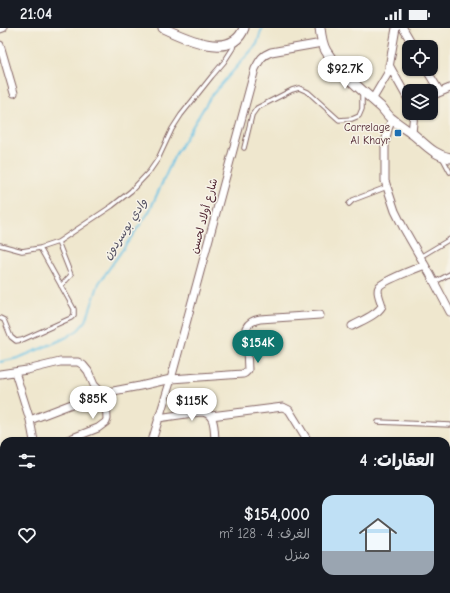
<!DOCTYPE html>
<html lang="ar">
<meta charset="utf-8">
<style>
:root{--surface:#171b24;--page:#242831;--text:#f1f3f6;--muted:#9ea1a6;--line:#363941;--accent:#0f766e}
body{margin:0;font-family:"Comic Neue","Playpen Sans Arabic",sans-serif;background:var(--page);color:var(--text);direction:rtl;height:100vh;display:flex;flex-direction:column;font-size:15px;white-space:nowrap}
*{box-sizing:border-box;margin:0}
p{font-size:13px;color:var(--muted)}
.icon{flex:none;width:22px;height:22px;fill:none;stroke:currentColor;stroke-width:2;stroke-linecap:round;stroke-linejoin:round}
.map{position:relative;flex:1;overflow:hidden;direction:ltr}
.side{position:absolute;left:0px;top:409px;width:450px;height:156px;display:flex;flex-direction:column;background:var(--surface);border-radius:12px 12px 0 0;box-shadow:0 1px 3px #0004;direction:rtl}
.side>*{flex:none}
.fabs{position:absolute;left:402px;top:12px;display:grid;gap:8px}
.fabs a{display:grid;place-items:center;width:36px;height:36px;border-radius:8px;background:var(--surface);box-shadow:0 1px 3px #0004;font-size:20px}
.price{position:absolute;translate:-50% -34px;padding:0 9px;border-radius:14px;background:#fff;color:#222;font-size:13px;line-height:26px;filter:drop-shadow(0 1px 2px #0008)}
.price::after{content:'';position:absolute;left:50%;top:24px;width:12px;height:9px;margin-left:-6px;background:inherit;clip-path:polygon(0 0,100% 0,50% 100%)}
.price.selected{background:var(--accent);color:#fff}
ul{padding:0;list-style:none}
li{display:flex;align-items:center;gap:12px;height:100px;padding:0 16px}
li+li{border-top:1px solid var(--line)}
li span{display:grid;place-items:center;flex:none;width:112px;height:80px;border-radius:12px;color:#555}
li>.icon{margin-inline-start:auto}
span .icon{width:48px;height:48px;fill:#fffc;stroke-width:1}
li b{font-size:17px}
h2{display:flex;justify-content:space-between;align-items:center;height:48px;padding:0 16px;font-size:17px}
.status{display:flex;justify-content:space-between;align-items:center;height:28px;padding:0 20px;background:var(--surface);direction:ltr}
.status svg{height:11px;fill:currentColor}
.map>svg:first-child{display:block}
</style>
<div class="status"><b>21:04</b><svg viewBox="0 0 49 12"><path d="M0 12V9h3v3zM5 12V6h3v6zM10 12V3h3v9zM15 12V0h3v12zM26 1h20v11H26zM47 4h2v5h-2z"/></svg></div>
<div class="map">
<svg width="450" height="565" viewBox="0 0 450 565">
<rect width="100%" height="100%" fill="#f7f3e8"/>
<filter id="ink" filterUnits="userSpaceOnUse"><feTurbulence type="fractalNoise" baseFrequency=".025" numOctaves="2"/><feDisplacementMap in="SourceGraphic" scale="8" xChannelSelector="R" yChannelSelector="G"/><feConvolveMatrix kernelMatrix="1 2 1 2 8 2 1 2 1" color-interpolation-filters="sRGB"/></filter>
<filter id="wash" filterUnits="userSpaceOnUse"><feTurbulence type="fractalNoise" baseFrequency=".012" numOctaves="4" result="noise"/><feDisplacementMap in="SourceGraphic" scale="16" xChannelSelector="R" yChannelSelector="G"/><feGaussianBlur stdDeviation="0.9" result="paint"/><feColorMatrix in="noise" values="0 0 0 0 0 0 0 0 0 0 0 0 0 0 0 0 0 1.4 0 .05"/><feComposite in="paint" operator="in"/></filter>
<g filter="url(#wash)">
<rect width="100%" height="100%" fill="#efe7ce"/>
<g fill="none" stroke-linecap="round" stroke-linejoin="round">
<path stroke="#66c1e4" stroke-width="2" d="M0 334 18 330 54 315 67 309 78 302 86 293 99 255 149 184 174 129 211 68 257 16 262 0
M0 561 2 565"/>
</g>
</g>
<g filter="url(#ink)">
<g fill="none" stroke-linecap="round" stroke-linejoin="round">
<defs>
<path id="service" d="M244 120 252 87 257 80 292 62 299 60 308 64 339 92 352 91 359 88 362 81V64
M442 129 450 144
M349 176 353 172 387 159
M58 214 71 247 61 258
M0 217 22 223 40 220 58 214 112 178 131 163 149 144 158 131 172 101 181 87 212 48 224 34 233 20 234 15
M420 229 450 211
M435 254 450 246
M0 290 4 292 11 309 16 313 22 312 71 290 74 287V281L40 220
M378 394 450 397"/>
<path id="minor" d="M403 0 414 19
M0 1 3 0
M0 17 14 65
M389 37 409 73
M426 41 440 64
M431 68 450 60
M372 72 388 45 396 0
M392 91 388 101 385 116V153L395 183 403 199 430 246 450 284
M412 105 414 85
M352 298C361 293 377 287 382 278 381 273 376 264 379 259 381 254 417 240 425 237
M15 344 30 392 34 413
M0 346 27 342 60 334H78L83 337 88 343 94 357 100 363 108 364 140 358 171 351 243 346 245 345 248 342 246 300C249 294 254 292 260 291L320 287
M211 388 283 379 289 382 308 413
M158 390 200 384C216 384 214 401 215 413
M30 392 103 364
M65 413 98 400 106 394 107 391 106 370 108 364
M152 413 171 351 255 41C260 32 261 28 271 24L322 15
M446 484H450
M0 526H4
M30 561 31 565
M183 561 197 565
M225 561V565
M108 565 109 561
M156 565 157 561
M303 565 305 561"/>
<path id="tertiary" d="M163 0C184 10 232 33 244 0
M320 0C321 9 322 16 326 23 341 46 362 62 382 80 385 83 388 88 392 91 399 97 407 102 414 107 426 117 434 127 450 130"/>
</defs>
<use href="#service" stroke="#846564" stroke-width="5.5"/>
<use href="#minor" stroke="#846564" stroke-width="9"/>
<use href="#tertiary" stroke="#846564" stroke-width="11"/>
<use href="#service" stroke="#fff" stroke-width="3.5"/>
<use href="#minor" stroke="#fff" stroke-width="7"/>
<use href="#tertiary" stroke="#fff" stroke-width="9"/>
</g>
</g>
<rect fill="#1f6fb2" stroke="#f7f3e8" stroke-width="1.5" x="394" y="101" width="8" height="8" rx="2"/>
<g text-anchor="middle" dominant-baseline="central" stroke-width="3" stroke-linejoin="round" paint-order="stroke">
<g font-size="11" fill="#4a1f2b" stroke="#f7f3e8" text-anchor="end">
<text x="390" y="99">Carrelage<tspan x="390" dy="13">Al Khayr</tspan></text>
</g>
<g font-size="11" fill="#4a1f2b" stroke="#f7f3e8">
<text transform="translate(204 188) rotate(-75)">شارع أولاد لحسن</text>
</g>
<g font-size="12" font-style="italic" fill="#525062" stroke="#f7f3e8">
<text transform="translate(125 201) rotate(-57)">وادي بوسردون</text>
</g>
</g>
</svg>
<div class="fabs">
<a><svg class="icon" aria-label="locate" viewBox="0 0 24 24"><circle cx="12" cy="12" r="6"/><path d="M12 2v4M12 18v4M2 12h4M18 12h4"/></svg></a>
<a><svg class="icon" aria-label="layers" viewBox="0 0 24 24"><path d="M12 4l9 5-9 5-9-5zM3 14l9 5 9-5"/></svg></a>
</div>
<b class="price" style="left:345px;top:62px">$92.7K</b>
<b class="price selected" style="left:258px;top:336px">$154K</b>
<b class="price" style="left:93px;top:392px">$85K</b>
<b class="price" style="left:192px;top:394px">$115K</b>
<section class="side">
<h2>العقارات: 4<svg class="icon" aria-label="filters" viewBox="0 0 24 24"><path d="M4 7h16M4 17h16"/><circle cx="9" cy="7" r="2"/><circle cx="15" cy="17" r="2"/></svg></h2>
<ul>
<li><span style="background:linear-gradient(#bfe0f5 70%,#9aa5b1 0)"><svg class="icon" aria-label="home" viewBox="0 0 24 24"><path d="M3 11l9-7 9 7M6 9v11h12V9"/></svg></span><div><b>$154,000</b><p>الغرف: 4 · 128 m²</p><p>منزل</p></div><svg class="icon" aria-label="heart" viewBox="0 0 24 24"><path d="M12 20l-8-8c-3-5 5-10 8-4 3-6 11-1 8 4z"/></svg></li>
</ul>
</section>
</div>
